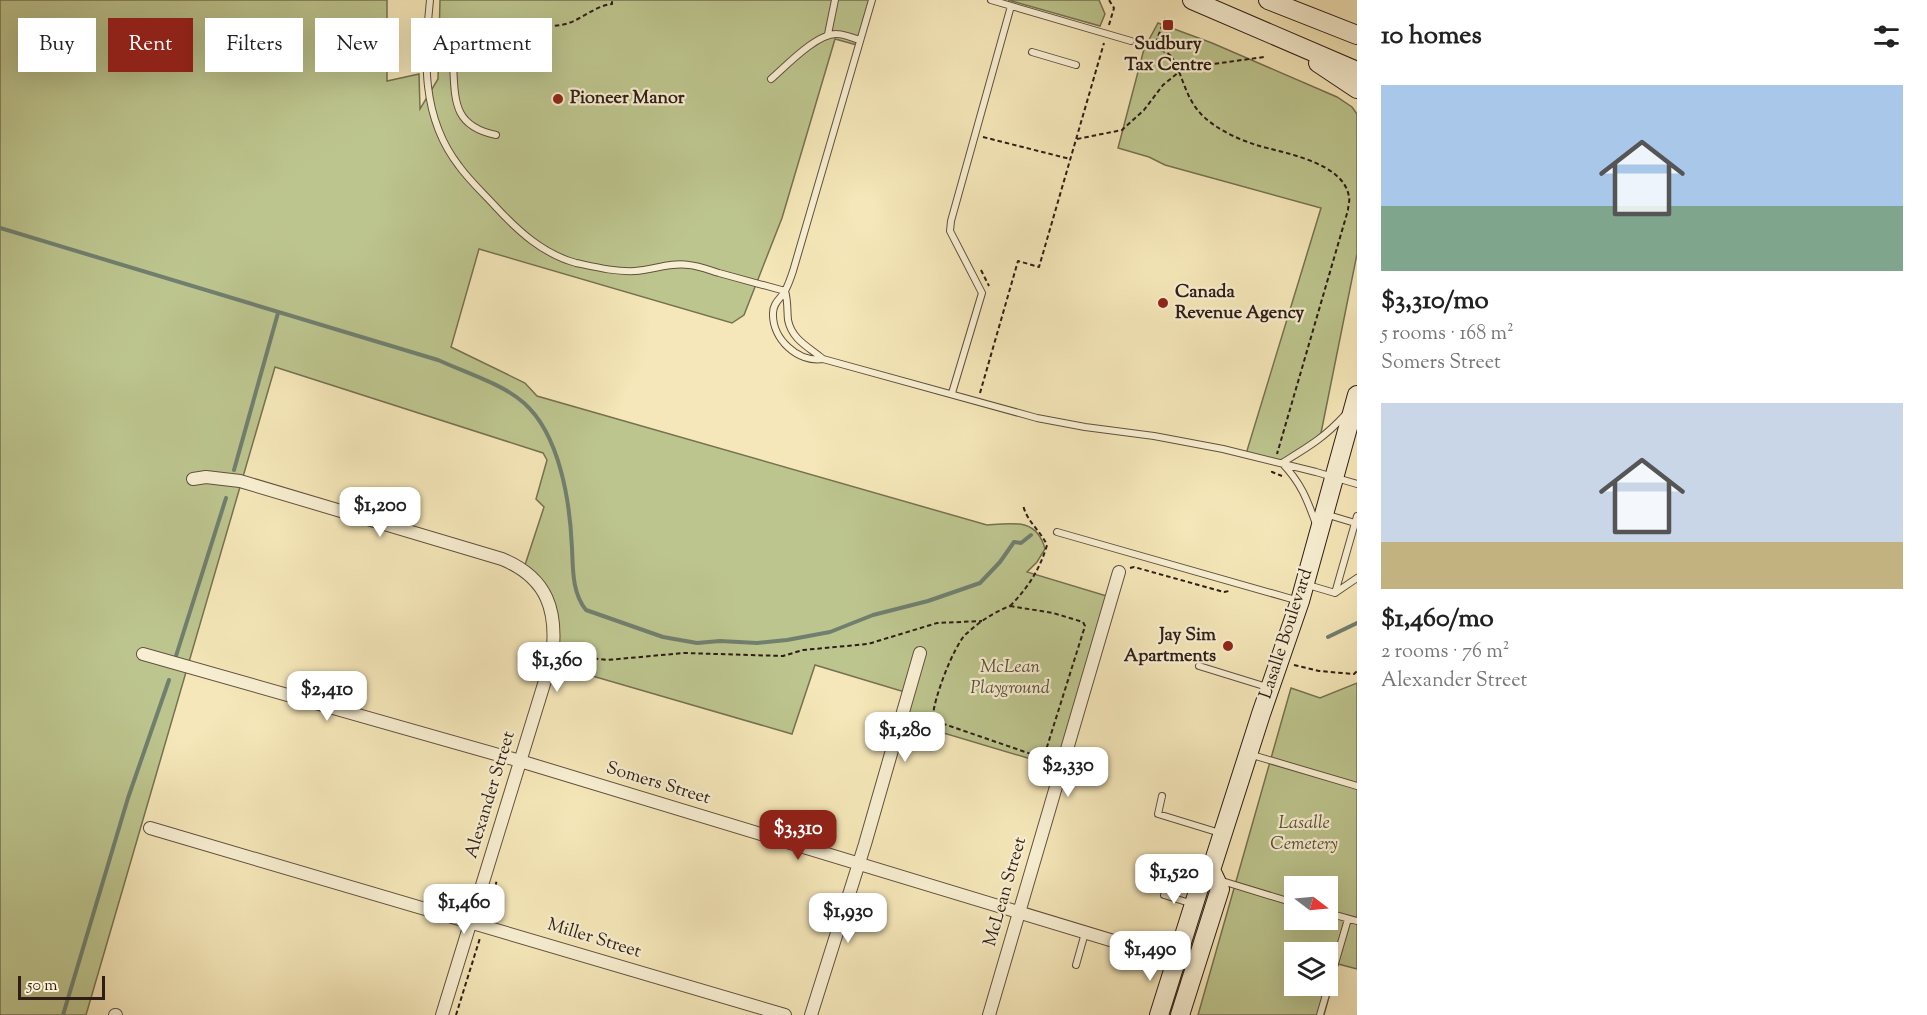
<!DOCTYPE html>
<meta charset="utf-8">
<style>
:root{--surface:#fff;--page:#f2f2f2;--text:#222;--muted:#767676;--accent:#8f2418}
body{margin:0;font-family:"Sorts Mill Goudy",serif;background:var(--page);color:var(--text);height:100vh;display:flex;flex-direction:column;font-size:22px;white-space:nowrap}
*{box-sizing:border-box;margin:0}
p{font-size:20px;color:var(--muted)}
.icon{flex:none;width:33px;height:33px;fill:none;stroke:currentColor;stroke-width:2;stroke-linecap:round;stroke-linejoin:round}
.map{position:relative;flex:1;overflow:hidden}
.side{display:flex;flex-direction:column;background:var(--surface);width:570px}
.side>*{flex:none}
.guide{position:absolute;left:18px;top:18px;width:570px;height:54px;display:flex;gap:12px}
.needle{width:39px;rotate:106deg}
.tools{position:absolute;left:1284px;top:876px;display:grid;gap:12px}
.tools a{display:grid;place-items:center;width:54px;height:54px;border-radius:0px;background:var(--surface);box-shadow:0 6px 24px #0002;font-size:30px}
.scale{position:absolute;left:18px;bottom:15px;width:87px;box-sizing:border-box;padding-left:6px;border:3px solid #2e1d16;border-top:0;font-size:16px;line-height:21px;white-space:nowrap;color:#2e1d16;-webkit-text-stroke:4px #f8efd2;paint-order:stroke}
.price{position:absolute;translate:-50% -51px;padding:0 14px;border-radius:12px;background:#fff;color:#222;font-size:20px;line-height:39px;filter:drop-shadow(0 2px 3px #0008)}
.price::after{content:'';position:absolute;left:50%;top:36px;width:18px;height:14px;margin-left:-9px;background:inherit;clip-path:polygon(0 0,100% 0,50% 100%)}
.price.current{background:var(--accent);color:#fff}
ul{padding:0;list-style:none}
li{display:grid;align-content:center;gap:12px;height:318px;padding:0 24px}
li span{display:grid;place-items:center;height:186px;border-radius:0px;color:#555}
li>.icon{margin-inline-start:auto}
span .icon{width:108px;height:108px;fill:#fffc;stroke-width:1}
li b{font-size:26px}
h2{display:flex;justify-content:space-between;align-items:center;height:72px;padding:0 24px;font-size:26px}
.chip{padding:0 21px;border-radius:0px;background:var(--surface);box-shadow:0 6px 24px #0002;font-size:21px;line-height:54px}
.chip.current{background:var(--accent);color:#fff}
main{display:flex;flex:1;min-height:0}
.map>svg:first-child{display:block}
</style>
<main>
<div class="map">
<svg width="1357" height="1015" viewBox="0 0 1357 1015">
<rect width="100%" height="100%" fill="#f5e7b9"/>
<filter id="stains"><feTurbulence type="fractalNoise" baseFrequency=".00333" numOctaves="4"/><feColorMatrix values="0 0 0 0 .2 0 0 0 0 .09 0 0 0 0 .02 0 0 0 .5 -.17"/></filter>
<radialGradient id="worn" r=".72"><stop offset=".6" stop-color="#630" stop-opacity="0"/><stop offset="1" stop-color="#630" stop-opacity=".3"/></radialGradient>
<path fill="#bdc58e" stroke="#767152" stroke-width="1.5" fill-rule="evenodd" d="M0 0H387V81L419 74 420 109 438 79 440 0H871L857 45 835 39 782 218 744 315 732 323 479 249 451 347 525 383 537 396 987 525C1013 523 1037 518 1045 549L1037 562 1027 572 1110 597 1061 768 900 720 908 693 815 665 792 734 551 664 555 617 524 568 544 507 536 499 547 460 543 453 275 367 86 1015H0Z
M1008 0H1099L1105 14 1100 26Z
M1158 23 1212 43 1337 97 1352 107 1357 114V254L1320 438 1282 463 1246 454 1321 208 1165 165 1149 157 1118 148 1144 49Z
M1357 683V969L1338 964 1324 1015H1198L1291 688 1320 698ZM1294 886H1328V920H1294ZM1294 952H1328V986H1294Z"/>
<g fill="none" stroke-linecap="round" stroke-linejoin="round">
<path stroke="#717f6f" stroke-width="4" d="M0 228 438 360C464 372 503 384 524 403 560 435 570 502 572 548 573 569 572 593 586 610L663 637 697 643 720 641 757 643 787 640 830 632 873 615 928 601 980 583 1000 562 1014 542 1021 543 1031 535
M234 470 278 313
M1328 637 1357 623
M176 656 226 498
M63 1015 128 798 169 680"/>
<defs>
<path id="lane" d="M430 0C424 58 421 117 459 166 469 180 483 193 495 206 518 231 543 254 576 263 595 267 615 272 635 271 653 270 670 262 689 265 699 266 709 270 719 273 741 279 763 285 785 291
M872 0 793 271C791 277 789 283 786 289 782 298 773 302 773 313 772 339 798 363 823 359L1037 418 1085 427 1154 436 1223 449 1316 472 1357 484
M991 0 1131 41
M427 30C433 33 443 35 448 41 453 47 452 56 453 63 455 101 453 126 496 135
M828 34 835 0
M1032 52 1076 65
M771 79C786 66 817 33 837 34 844 34 852 38 860 40
M785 291C788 301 787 310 788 320 792 340 809 347 823 359
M952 393 982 293 950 231 951 221 1011 6
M1282 463C1308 447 1324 438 1345 415
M1282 463C1301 483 1307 499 1316 524
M1325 514 1355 523 1357 516
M1057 532 1299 601
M1308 585 1335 593 1357 578
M1335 593 1355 523
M1199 666 1267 687
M1249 754 1357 786
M1162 796 1158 814 1220 833
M1222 881 1294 903
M1164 895 1193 904
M1328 913 1357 921
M1076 965 1085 933
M1320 1015 1348 919"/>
<path id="street" d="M193 479 206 477 240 481 502 559C548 578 558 611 552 658L442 1015
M143 654 520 761 1196 966
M150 828 785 1015
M115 1015H116
M811 1015 865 844 920 653
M989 1015 1119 572"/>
<path id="secondary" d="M1192 0 1357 71
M1268 0 1357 35
M1318 63 1357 89
M1159 1015 1200 885 1211 870 1261 714 1300 601 1357 395
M1180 1015 1220 889 1211 870"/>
</defs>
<use href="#lane" stroke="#60503f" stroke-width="8"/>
<use href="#street" stroke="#60503f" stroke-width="14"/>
<use href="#secondary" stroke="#2e1d16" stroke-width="20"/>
<path stroke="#2e1d16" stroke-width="2" stroke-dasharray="4.5 3" stroke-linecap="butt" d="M1109 25 1114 8 1109 0
M450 32C487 28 525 30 561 25 580 22 593 6 612 4V0
M1139 44 1166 52 1171 56C1184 76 1184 98 1204 117 1218 130 1238 139 1256 145 1283 153 1344 162 1349 197 1350 201 1348 206 1348 210L1277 454
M1153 50 1165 18
M983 137 1070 159
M1077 139 1122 130 1144 110 1163 85 1184 68 1264 57
M981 270 989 286
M980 393 1018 261 1039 267 1104 43
M1272 471V472L1282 476
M1130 568 1134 567 1224 592 1229 591
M1010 606 1053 613 1083 622 1085 626 1046 750 1034 755 941 723 933 717C933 700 954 645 966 634 979 622 994 612 1010 606Z
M1010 606C1028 588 1040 569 1047 545 1040 530 1027 522 1023 505
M564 655 607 660 684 653 783 656 803 650 868 644 937 623 982 621
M1294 665 1319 671 1354 674 1357 671
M487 915 497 880
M1116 955 1159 969
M456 1015 480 938"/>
<use href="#lane" stroke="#f8efd2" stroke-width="6"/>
<use href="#street" stroke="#f8efd2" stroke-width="12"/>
<use href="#secondary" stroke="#f8efd2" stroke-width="18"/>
</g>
<g fill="#8f2418" stroke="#f8efd2" stroke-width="2">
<rect x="1162" y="19" width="12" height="12" rx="3"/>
<circle cx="558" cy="99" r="6"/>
<circle cx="1163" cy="303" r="6"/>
<circle cx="1228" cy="646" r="6"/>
</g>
<g text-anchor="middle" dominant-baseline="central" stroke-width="4.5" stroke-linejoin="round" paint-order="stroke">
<g font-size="18" font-weight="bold" fill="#2e1d16" stroke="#f8efd2" text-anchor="start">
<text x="1168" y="45" text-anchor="middle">Sudbury<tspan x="1168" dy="21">Tax Centre</tspan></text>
<text x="570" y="99">Pioneer Manor</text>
<text x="1175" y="293">Canada<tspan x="1175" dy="21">Revenue Agency</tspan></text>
<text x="1216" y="636" text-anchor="end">Jay Sim<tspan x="1216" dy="21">Apartments</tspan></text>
</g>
<g font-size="18" fill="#2e1d16" stroke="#f8efd2">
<text transform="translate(1287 634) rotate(-72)">Lasalle Boulevard</text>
<text transform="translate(658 784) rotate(17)">Somers Street</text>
<text transform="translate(491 795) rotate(-73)">Alexander Street</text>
<text transform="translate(1006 892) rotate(-74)">McLean Street</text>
<text transform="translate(594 939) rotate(17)">Miller Street</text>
</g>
<g font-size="18" font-style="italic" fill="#594f3a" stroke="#f8efd2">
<text x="1010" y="668">McLean<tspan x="1010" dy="21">Playground</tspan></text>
<text x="1304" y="824">Lasalle<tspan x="1304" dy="21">Cemetery</tspan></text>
</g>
</g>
<rect width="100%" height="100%" filter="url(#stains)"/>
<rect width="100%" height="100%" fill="url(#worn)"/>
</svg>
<div class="tools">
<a><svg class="needle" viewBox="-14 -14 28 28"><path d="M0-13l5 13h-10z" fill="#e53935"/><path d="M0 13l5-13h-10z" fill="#767676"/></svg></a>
<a><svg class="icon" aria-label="layers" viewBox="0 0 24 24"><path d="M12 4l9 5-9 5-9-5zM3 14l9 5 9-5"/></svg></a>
</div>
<div class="scale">50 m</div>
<b class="price" style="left:380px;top:538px">$1,200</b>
<b class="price" style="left:557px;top:693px">$1,360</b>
<b class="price" style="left:327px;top:722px">$2,410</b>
<b class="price" style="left:905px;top:763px">$1,280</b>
<b class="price" style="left:1068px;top:798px">$2,330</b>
<b class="price current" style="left:798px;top:861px">$3,310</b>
<b class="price" style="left:1174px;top:905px">$1,520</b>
<b class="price" style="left:464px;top:935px">$1,460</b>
<b class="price" style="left:848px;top:944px">$1,930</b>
<b class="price" style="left:1150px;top:982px">$1,490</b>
<div class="guide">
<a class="chip">Buy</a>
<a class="chip current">Rent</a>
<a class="chip">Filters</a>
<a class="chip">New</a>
<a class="chip">Apartment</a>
</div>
</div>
<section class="side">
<h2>10 homes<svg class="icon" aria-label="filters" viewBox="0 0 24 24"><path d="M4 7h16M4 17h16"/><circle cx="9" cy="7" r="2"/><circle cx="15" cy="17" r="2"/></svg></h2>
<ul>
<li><span style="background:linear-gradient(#a9c7e8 65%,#7fa58c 0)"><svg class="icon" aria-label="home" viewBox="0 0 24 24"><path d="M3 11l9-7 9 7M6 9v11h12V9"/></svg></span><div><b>$3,310/mo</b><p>5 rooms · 168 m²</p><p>Somers Street</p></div></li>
<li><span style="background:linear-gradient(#c9d6e8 75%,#c2b280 0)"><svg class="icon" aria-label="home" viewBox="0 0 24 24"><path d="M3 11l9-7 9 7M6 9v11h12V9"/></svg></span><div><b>$1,460/mo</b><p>2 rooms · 76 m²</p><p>Alexander Street</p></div></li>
</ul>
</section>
</main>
